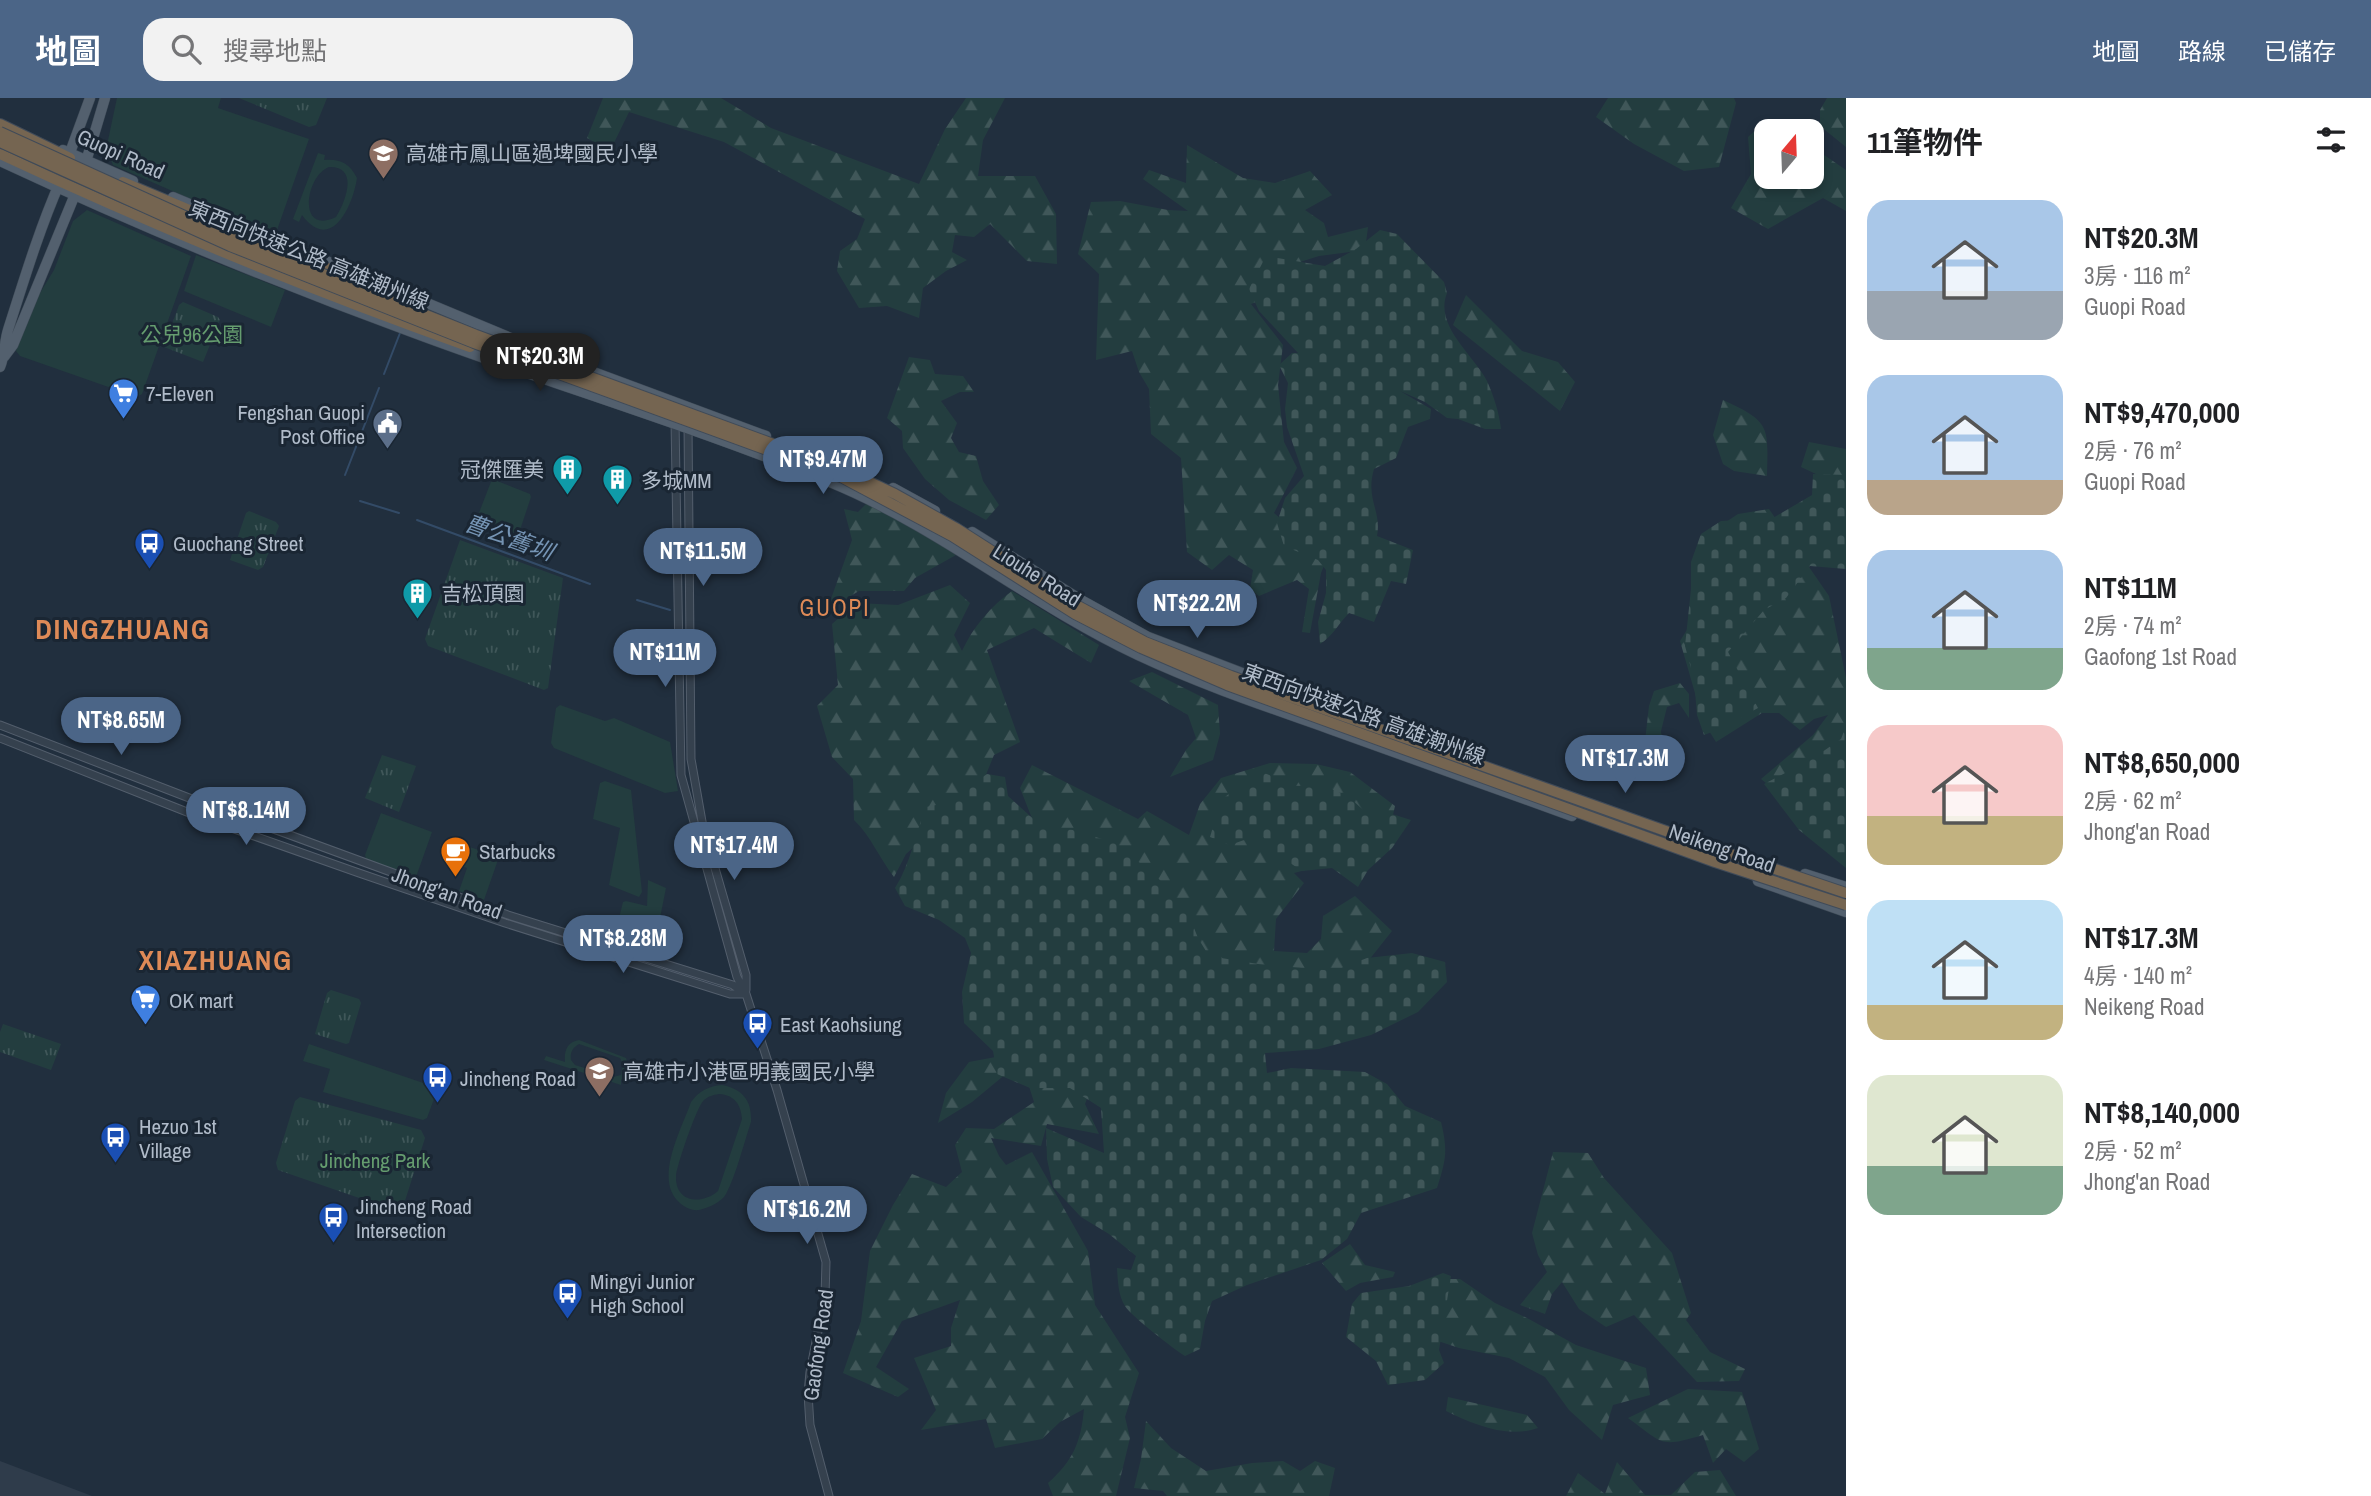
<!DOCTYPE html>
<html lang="zh-TW">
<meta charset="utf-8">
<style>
:root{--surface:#fff;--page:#f2f2f2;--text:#202124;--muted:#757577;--accent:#4b6587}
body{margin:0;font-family:"Archivo Narrow","Noto Sans TC",sans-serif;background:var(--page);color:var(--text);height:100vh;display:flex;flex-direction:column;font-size:26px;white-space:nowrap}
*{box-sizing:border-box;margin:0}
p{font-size:23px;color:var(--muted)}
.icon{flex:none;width:38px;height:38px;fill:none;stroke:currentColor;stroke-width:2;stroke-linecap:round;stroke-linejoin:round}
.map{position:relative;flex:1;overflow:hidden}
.panel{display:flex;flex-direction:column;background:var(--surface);width:525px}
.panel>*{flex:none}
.needle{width:46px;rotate:19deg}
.controls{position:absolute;left:1754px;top:21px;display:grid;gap:14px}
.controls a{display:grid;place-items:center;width:70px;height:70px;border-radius:14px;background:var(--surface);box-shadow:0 4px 10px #0003;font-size:35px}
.price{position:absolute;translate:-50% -60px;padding:0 16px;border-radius:24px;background:var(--accent);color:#fff;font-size:23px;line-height:46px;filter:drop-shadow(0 2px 4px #0008)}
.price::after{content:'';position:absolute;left:50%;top:42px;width:21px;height:16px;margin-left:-10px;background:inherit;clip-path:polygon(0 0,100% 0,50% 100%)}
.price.current{background:#222;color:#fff}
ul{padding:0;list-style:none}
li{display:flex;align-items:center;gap:21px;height:175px;padding:0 21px}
li span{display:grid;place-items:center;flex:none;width:196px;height:140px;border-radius:21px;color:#555}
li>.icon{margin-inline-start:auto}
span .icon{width:84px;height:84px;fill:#fffc;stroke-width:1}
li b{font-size:30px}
h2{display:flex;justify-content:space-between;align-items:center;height:84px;padding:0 21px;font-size:30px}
header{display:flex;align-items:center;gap:42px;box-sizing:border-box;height:98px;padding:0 35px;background:var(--accent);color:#fff}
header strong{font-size:33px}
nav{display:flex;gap:38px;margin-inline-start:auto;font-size:24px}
.search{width:490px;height:63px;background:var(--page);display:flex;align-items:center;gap:18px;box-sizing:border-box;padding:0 24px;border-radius:21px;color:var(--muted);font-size:26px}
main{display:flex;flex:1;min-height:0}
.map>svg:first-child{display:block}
</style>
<header>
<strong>地圖</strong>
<div class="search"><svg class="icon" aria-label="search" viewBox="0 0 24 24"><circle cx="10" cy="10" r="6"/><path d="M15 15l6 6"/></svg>搜尋地點</div>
<nav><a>地圖</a><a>路線</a><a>已儲存</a></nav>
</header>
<main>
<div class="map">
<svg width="1846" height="1398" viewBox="0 0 1846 1398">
<defs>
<pattern id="forest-firs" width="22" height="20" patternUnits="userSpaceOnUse" patternTransform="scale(1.75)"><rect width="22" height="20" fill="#233d3f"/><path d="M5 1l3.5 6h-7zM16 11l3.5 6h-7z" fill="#405759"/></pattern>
<pattern id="cemetery-stones" width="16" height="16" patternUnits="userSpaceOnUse" patternTransform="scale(1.75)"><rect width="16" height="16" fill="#233d3f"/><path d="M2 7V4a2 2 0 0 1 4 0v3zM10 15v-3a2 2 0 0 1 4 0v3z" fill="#405759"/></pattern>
<pattern id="park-tufts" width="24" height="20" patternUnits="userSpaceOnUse" patternTransform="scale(1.75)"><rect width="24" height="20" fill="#233d3f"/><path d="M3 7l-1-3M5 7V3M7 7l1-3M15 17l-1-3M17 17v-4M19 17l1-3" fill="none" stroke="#405759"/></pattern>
</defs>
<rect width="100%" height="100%" fill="#212f3e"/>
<path fill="#2f3c4b" d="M0 1363 92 1398H0Z"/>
<path fill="#233d3f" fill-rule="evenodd" d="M117 0H221L218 10 309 41 276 135 270 136 113 67 107 53V47Z
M318 55 325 57 324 62C341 61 349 65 357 80 353 108 331 156 302 117L299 124 293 121ZM329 69C359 68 346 103 336 119 296 138 306 77 329 69Z
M87 112 191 158 142 296 137 299 20 258 16 253 34 205 54 172 73 123Z
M196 157 285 192 271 229 184 193Z
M492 381 530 396 531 399 520 432 515 435 477 420Z
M560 607 605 623 614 620 670 644 678 693 665 695 554 650 551 645 556 610Z
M605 683 631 692 642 794 639 799 609 787 620 730 593 721 600 685Z
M381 715 432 734 416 779 366 761 365 757Z
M461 746 499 759 484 802 459 793 467 770 454 765Z
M648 782 666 790 653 855 615 843 614 840 623 804 626 803 647 808Z
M579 942 626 960C629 969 629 976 621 982V987L544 962 546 958 565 964C564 953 567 944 579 942ZM579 946 620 960 623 966 621 977 613 979 575 967 571 962C570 955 572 950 579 946Z
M309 946 438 990 427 1020 423 1022 323 994 330 971 303 963Z
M722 987C743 991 752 1003 751 1024 744 1045 736 1077 726 1096 722 1104 708 1110 699 1112 690 1113 682 1108 676 1101 656 1077 682 1030 691 1004 699 993 709 988 722 987ZM719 996C735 997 741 1007 742 1021L718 1093C702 1107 675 1105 676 1078 677 1067 697 1008 704 1002 709 998 713 997 719 996Z"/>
<path fill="url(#forest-firs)" d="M603 0H721L771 30 919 86 945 31 966 0H1005L983 42 978 78H1035L1056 116 1057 166 1027 163 990 126 974 139 955 137 952 154 967 162 946 173 923 190 919 220 887 208 859 210 837 173 840 153 857 141 865 121 724 44 629 14 610 53 587 40Z
M1608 0H1734L1736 5 1719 69 1684 73 1634 46 1596 19Z
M1827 0H1846V49L1820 28V12Z
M1760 28 1766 33V79H1811V48L1846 72V113L1823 100 1768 131 1731 110 1751 76 1748 39Z
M1187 47 1243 80 1275 85 1310 73 1332 97 1305 112 1324 125 1328 139 1368 129 1365 152 1319 158 1284 169 1299 187 1251 206 1283 247 1278 287 1284 344 1297 370 1274 415 1302 439 1336 438 1321 475 1310 535 1302 534 1309 491 1297 482 1259 498 1250 491 1253 472 1229 457 1212 472 1187 454 1181 360 1151 336 1149 291 1139 274 1132 253 1096 262 1099 176 1078 156 1091 104 1120 103 1168 112 1188 113 1143 81 1149 72 1186 85Z
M1466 197 1522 253 1558 264 1575 284 1560 313 1453 227Z
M909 259 930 262 935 276 963 278 974 294H960L941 303 957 325 951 340 959 354 976 358 983 383 999 407 986 422 949 402 925 381 903 350 902 333 887 320Z
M1723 302C1771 324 1768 328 1767 378L1734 373 1723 366 1713 337Z
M1809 344 1846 351V390L1801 369Z
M868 404 924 434 956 457 915 480 904 493H859L827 512 852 442 844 411 858 414Z
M1769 411 1829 498 1846 580V680L1771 689 1761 681 1813 637 1828 617 1814 621 1800 632 1779 615H1762L1716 644 1703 623 1680 543 1695 519 1708 436 1738 416Z
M950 487 970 505 954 537 962 553C973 529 991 508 1012 493L1099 547 1091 565 1034 530 987 552 1020 644 994 657 976 701 931 734 906 756 894 779C879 760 871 738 854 722L853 681 832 659 817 608 838 587 832 526 856 505 898 507Z
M1152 574 1218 607 1220 636 1213 662 1170 679 1186 652 1196 640 1188 617 1129 583Z
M1680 585 1689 596V620L1679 605 1667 609 1661 633 1663 662 1658 681 1641 678 1649 608 1654 593Z
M1270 665 1316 666 1350 674 1395 708 1389 734 1352 760 1294 775 1304 785 1276 821 1274 853 1307 855 1321 841 1323 818 1355 798 1392 833 1353 882 1203 869 1037 733 1020 690 1032 667 1138 721 1147 713 1189 737 1200 706 1221 680Z
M1017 955 1089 995 1085 1006 1099 1036 1047 1026 1041 1048 991 1040 999 1058 1006 1067 1032 1054 1088 1153 1095 1207 1139 1275 1125 1319 1130 1340 1116 1398H1053L1048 1385C1073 1363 1081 1344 1084 1311L1060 1324 1042 1341 995 1350 986 1321 921 1332 936 1312 914 1260 951 1248V1230L960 1202 902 1223 876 1269 909 1291 898 1299 843 1275 861 1223 870 1153 893 1107 912 1076 946 1089 962 1074 955 1047 966 1030 994 1031 1034 1004 1027 982 1007 975 972 1004 938 1025 946 995 969 964Z
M1553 1054 1588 1055 1604 1080 1672 1155 1691 1215 1686 1222 1710 1254 1745 1271 1739 1283 1697 1284 1634 1217 1606 1229 1579 1211 1562 1184 1552 1196 1545 1216 1520 1207 1547 1174 1538 1157 1532 1135Z
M1350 1146 1365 1167 1395 1174 1393 1179 1360 1185 1346 1193 1322 1165Z
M1439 1181H1460L1495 1205 1527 1220 1576 1247 1646 1270 1650 1297 1613 1307 1602 1342 1569 1312 1545 1279 1509 1260 1459 1250 1432 1241Z
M1688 1291 1742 1294 1759 1351 1744 1364 1726 1351 1713 1365 1703 1337C1659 1350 1664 1346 1628 1320Z
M1448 1299 1527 1317 1538 1330C1507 1341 1473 1326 1446 1313Z
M1146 1323 1171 1350 1206 1373 1252 1365 1283 1363 1300 1373 1315 1363 1335 1370 1329 1398H1167L1163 1393 1134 1390 1141 1361Z
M1617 1364 1645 1397H1671L1695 1374 1720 1372 1736 1398H1566L1578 1375 1605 1396Z"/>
<path fill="url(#cemetery-stones)" d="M1380 132 1397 136 1444 184 1447 195C1434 228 1473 256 1487 283 1494 299 1499 314 1501 331H1485L1458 321 1447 320 1425 304 1400 293 1431 311 1430 321 1408 329 1396 360 1374 371C1365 401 1382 413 1377 438L1413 452 1406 486 1391 483 1374 524 1349 515C1339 525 1332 539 1320 546L1318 524 1326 495V472L1318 462 1284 448 1277 425 1285 400 1304 378 1287 329 1285 311 1288 285 1279 267 1292 255H1298L1259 213 1249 191 1266 158 1325 168 1356 151Z
M1813 376 1846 377V471L1810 468 1786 500 1764 512 1728 554 1758 610 1720 631 1704 637 1697 617 1694 581 1685 548 1691 491V464L1701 436 1721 423 1773 420 1812 397Z
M1846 628V770L1799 732 1764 686 1812 661 1841 641Z
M1253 670 1294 688 1323 687 1349 699 1371 719 1392 716 1411 722 1392 750 1368 772 1358 789 1332 770 1302 773 1274 754 1261 736 1230 747 1210 739 1221 702 1242 686Z
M987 676 1005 679 1008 698 1040 727 1073 732 1115 745 1156 778 1186 810 1198 840 1209 858 1258 866 1334 873 1367 860 1412 855 1445 864 1447 884 1418 914 1371 937 1319 951 1265 955 1267 975 1291 970 1365 974 1387 986 1405 1008 1441 1024C1448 1053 1446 1062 1437 1090L1361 1115 1347 1141 1321 1162 1247 1187 1212 1203 1205 1223 1200 1251 1185 1258C1175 1252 1130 1217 1125 1208 1118 1197 1118 1183 1117 1170L1131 1172 1136 1158 1109 1136 1081 1119 1053 1089 1047 1061 1046 1030 1104 1055 1101 1010 1070 990H1030L997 976 993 953 964 925 962 894 971 855 965 840 939 822 905 808 895 790C911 765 915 736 926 709L946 705Z
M1443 1175 1451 1178 1439 1252 1444 1265 1425 1282 1388 1287 1376 1263 1346 1239 1352 1206 1361 1195 1409 1188Z"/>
<path fill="url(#park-tufts)" d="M239 0H327L316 27 309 29Z
M183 204 218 219 220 222 203 264 164 249 179 207Z
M249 413 276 424 279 428 263 469 258 472 230 462 246 415Z
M460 442 563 480 548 590 544 592 428 548 425 541Z
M382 657 416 668 399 714 365 700Z
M331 892 359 901 361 905 349 945 346 946 315 936 327 895Z
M3 926 61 946 51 972 0 954V934Z
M300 999 421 1032 425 1040 403 1109 397 1113 278 1072 276 1065 295 1003Z"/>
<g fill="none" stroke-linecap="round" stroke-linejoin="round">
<path stroke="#334b67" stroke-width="2" d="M384 276 400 235
M345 377 379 290
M360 403 399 415
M417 422 590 486
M637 502 670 512"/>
<defs>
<path id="minor" d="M675 323 681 677 737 879 746 896 777 992 826 1164 825 1198 810 1274 808 1296 810 1327 829 1398
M688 326 691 661 703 729 746 877V892
M0 627 197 703 508 817 733 887 746 896
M0 640 192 716 359 775 505 825 730 896H746"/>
<path id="major" d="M63 52 133 83
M68 60 90 0
M0 63C135 126 272 183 412 234 551 286 694 328 832 385 941 430 1031 507 1138 557 1200 586 1265 608 1330 631 1411 660 1491 689 1572 718
M85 67 105 0
M173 99 585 271 766 338
M4 259 13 247 76 94
M0 269C5 257 4 245 8 232 24 182 39 132 60 84
M893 390 935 413
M972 434 1081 502 1148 539 1289 593
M1805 776 1846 789
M1758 783 1846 814"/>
<path id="highway" d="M0 26 70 60
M0 56C154 128 310 192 470 249
M123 84 408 204"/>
</defs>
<use href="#minor" stroke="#535e6c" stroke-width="9"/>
<use href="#major" stroke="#3e4a57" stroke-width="11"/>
<use href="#highway" stroke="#404b59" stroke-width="12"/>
<use href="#minor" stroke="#35414e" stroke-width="7"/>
<use href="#major" stroke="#53606e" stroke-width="10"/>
<use href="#highway" stroke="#756551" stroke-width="10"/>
<defs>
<path id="highway-bridge" d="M0 34 233 140 476 237 844 372 895 396 956 430 1078 508 1145 544 1231 578 1719 752 1846 795
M0 44 230 148 474 245 841 379 952 438 1075 516 1141 550 1227 587 1715 764 1846 807"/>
</defs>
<use href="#highway-bridge" stroke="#404b59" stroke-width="12" stroke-linecap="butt"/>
<use href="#highway-bridge" stroke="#756551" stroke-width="10"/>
</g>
<defs>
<symbol id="school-pin" viewBox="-11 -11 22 30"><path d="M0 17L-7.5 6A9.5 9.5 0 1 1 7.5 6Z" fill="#8d6e63" stroke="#1a2633"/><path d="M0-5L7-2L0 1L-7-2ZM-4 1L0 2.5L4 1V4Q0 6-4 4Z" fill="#fff"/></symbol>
<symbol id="supermarket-pin" viewBox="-11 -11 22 30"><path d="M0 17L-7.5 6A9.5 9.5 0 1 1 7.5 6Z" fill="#3f7fe0" stroke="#1a2633"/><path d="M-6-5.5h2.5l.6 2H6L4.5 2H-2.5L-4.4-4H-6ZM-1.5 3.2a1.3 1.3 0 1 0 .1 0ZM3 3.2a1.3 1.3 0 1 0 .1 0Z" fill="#fff"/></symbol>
<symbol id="civic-pin" viewBox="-11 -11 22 30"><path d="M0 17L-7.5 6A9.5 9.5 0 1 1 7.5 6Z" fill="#5c6f8a" stroke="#1a2633"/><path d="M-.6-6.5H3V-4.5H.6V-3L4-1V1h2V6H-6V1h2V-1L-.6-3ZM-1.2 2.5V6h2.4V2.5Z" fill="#fff"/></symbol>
<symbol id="building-pin" viewBox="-11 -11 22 30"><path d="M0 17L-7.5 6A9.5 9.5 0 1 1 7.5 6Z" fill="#0f9aa8" stroke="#1a2633"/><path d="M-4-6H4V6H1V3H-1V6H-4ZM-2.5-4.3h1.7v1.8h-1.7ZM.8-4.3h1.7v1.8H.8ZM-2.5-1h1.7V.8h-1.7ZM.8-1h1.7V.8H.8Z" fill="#fff"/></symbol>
<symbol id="bus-pin" viewBox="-11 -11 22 30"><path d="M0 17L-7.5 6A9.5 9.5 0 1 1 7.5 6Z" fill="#1a4fb4" stroke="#1a2633"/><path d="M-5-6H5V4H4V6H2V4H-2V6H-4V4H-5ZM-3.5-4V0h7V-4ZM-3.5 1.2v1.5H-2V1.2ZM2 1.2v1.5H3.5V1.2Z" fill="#fff"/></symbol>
<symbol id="cafe-pin" viewBox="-11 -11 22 30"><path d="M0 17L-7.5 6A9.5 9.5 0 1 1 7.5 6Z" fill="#e8710a" stroke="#1a2633"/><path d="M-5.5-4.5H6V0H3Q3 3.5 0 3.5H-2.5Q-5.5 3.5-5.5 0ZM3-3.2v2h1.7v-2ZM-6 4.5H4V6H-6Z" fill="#fff"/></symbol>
</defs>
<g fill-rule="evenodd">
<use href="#school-pin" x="366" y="38" width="35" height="47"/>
<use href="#supermarket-pin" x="106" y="278" width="35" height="47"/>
<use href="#civic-pin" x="370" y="308" width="35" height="47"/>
<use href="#building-pin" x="550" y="354" width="35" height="47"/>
<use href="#building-pin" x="600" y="364" width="35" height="47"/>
<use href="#bus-pin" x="132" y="428" width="35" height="47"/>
<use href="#building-pin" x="400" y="478" width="35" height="47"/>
<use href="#cafe-pin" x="438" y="736" width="35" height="47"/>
<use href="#supermarket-pin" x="128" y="884" width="35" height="47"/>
<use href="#bus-pin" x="740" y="908" width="35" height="47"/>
<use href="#school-pin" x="582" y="956" width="35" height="47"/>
<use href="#bus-pin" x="420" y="962" width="35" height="47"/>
<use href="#bus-pin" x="98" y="1022" width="35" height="47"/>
<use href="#bus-pin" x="316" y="1102" width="35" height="47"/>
<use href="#bus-pin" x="550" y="1178" width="35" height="47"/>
</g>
<g text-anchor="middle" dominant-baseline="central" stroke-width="6" stroke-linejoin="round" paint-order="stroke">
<g font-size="21" fill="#b0bbc9" stroke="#1a2633" text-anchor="start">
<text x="406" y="55">高雄市鳳山區過埤國民小學</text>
<text x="146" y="295">7-Eleven</text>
<text x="365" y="314" text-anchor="end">Fengshan Guopi<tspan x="365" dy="24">Post Office</tspan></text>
<text x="544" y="371" text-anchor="end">冠傑匯美</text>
<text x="641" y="382">多城MM</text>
<text x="173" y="445">Guochang Street</text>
<text x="441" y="495">吉松頂園</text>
<text x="479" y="753">Starbucks</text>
<text x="169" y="902">OK mart</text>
<text x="780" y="926">East Kaohsiung</text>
<text x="623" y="973">高雄市小港區明義國民小學</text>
<text x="460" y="980">Jincheng Road</text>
<text x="139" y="1028">Hezuo 1st<tspan x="139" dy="24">Village</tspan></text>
<text x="356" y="1108">Jincheng Road<tspan x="356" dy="24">Intersection</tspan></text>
<text x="590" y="1183">Mingyi Junior<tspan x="590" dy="24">High School</tspan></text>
</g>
<g font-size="21" fill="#b0bbc9" stroke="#1a2633">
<text transform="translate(121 56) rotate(24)">Guopi Road</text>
<text transform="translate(309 157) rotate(22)">東西向快速公路 高雄潮州線</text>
<text transform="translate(1037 477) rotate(32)">Liouhe Road</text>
<text transform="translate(1364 616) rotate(20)">東西向快速公路 高雄潮州線</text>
<text transform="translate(1722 750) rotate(19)">Neikeng Road</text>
<text transform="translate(447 795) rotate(20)">Jhong'an Road</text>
<text transform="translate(818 1247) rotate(-82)">Gaofong Road</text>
</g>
<g font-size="21" fill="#659d6f" stroke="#1a2633">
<text x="192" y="236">公兒96公園</text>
<text x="375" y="1062">Jincheng Park</text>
</g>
<g font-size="23" font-style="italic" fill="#7594b4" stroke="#1a2633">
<text transform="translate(509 439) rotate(20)">曹公舊圳</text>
</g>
<g font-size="23" letter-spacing="2" fill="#de8a57" stroke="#1a2633">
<text x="835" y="509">GUOPI</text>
</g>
<g font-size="28" font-weight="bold" letter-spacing="2" fill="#de8a57" stroke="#1a2633">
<text x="123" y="531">DINGZHUANG</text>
<text x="216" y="862">XIAZHUANG</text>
</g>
</g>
</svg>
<div class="controls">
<a><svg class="needle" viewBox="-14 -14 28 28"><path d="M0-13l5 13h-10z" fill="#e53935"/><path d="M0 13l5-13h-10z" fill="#757577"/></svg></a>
</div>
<b class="price current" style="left:540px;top:295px">NT$20.3M</b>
<b class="price" style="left:823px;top:398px">NT$9.47M</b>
<b class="price" style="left:703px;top:490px">NT$11.5M</b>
<b class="price" style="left:1197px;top:542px">NT$22.2M</b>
<b class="price" style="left:665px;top:591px">NT$11M</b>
<b class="price" style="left:121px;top:659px">NT$8.65M</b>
<b class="price" style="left:1625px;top:697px">NT$17.3M</b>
<b class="price" style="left:246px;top:749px">NT$8.14M</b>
<b class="price" style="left:734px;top:784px">NT$17.4M</b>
<b class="price" style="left:623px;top:877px">NT$8.28M</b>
<b class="price" style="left:807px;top:1148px">NT$16.2M</b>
</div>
<section class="panel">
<h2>11筆物件<svg class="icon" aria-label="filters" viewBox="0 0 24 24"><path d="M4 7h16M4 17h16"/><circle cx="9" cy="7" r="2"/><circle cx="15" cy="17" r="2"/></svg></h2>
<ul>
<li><span style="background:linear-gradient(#a9c7e8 65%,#9aa5b1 0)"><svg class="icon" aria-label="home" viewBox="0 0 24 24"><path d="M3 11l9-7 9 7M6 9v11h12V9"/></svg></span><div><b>NT$20.3M</b><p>3房 · 116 m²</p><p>Guopi Road</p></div></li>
<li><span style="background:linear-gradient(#a9c7e8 75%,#b9a48a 0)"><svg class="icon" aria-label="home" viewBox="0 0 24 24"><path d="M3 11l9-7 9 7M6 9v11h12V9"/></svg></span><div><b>NT$9,470,000</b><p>2房 · 76 m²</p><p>Guopi Road</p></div></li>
<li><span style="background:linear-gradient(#a9c7e8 70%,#7fa58c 0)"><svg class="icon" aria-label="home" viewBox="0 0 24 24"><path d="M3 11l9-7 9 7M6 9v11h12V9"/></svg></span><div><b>NT$11M</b><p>2房 · 74 m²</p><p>Gaofong 1st Road</p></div></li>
<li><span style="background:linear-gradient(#f6c9c9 65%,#c2b280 0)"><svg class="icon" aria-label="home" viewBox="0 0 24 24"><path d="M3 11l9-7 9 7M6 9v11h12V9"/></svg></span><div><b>NT$8,650,000</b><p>2房 · 62 m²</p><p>Jhong'an Road</p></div></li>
<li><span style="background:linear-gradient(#bfe0f5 75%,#c2b280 0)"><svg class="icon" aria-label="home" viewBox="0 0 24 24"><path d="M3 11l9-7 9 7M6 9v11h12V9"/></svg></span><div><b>NT$17.3M</b><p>4房 · 140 m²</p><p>Neikeng Road</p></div></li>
<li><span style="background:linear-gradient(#dfe7d0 65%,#7fa58c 0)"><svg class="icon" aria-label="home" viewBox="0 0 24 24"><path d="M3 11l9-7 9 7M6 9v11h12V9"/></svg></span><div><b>NT$8,140,000</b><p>2房 · 52 m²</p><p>Jhong'an Road</p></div></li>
</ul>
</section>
</main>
